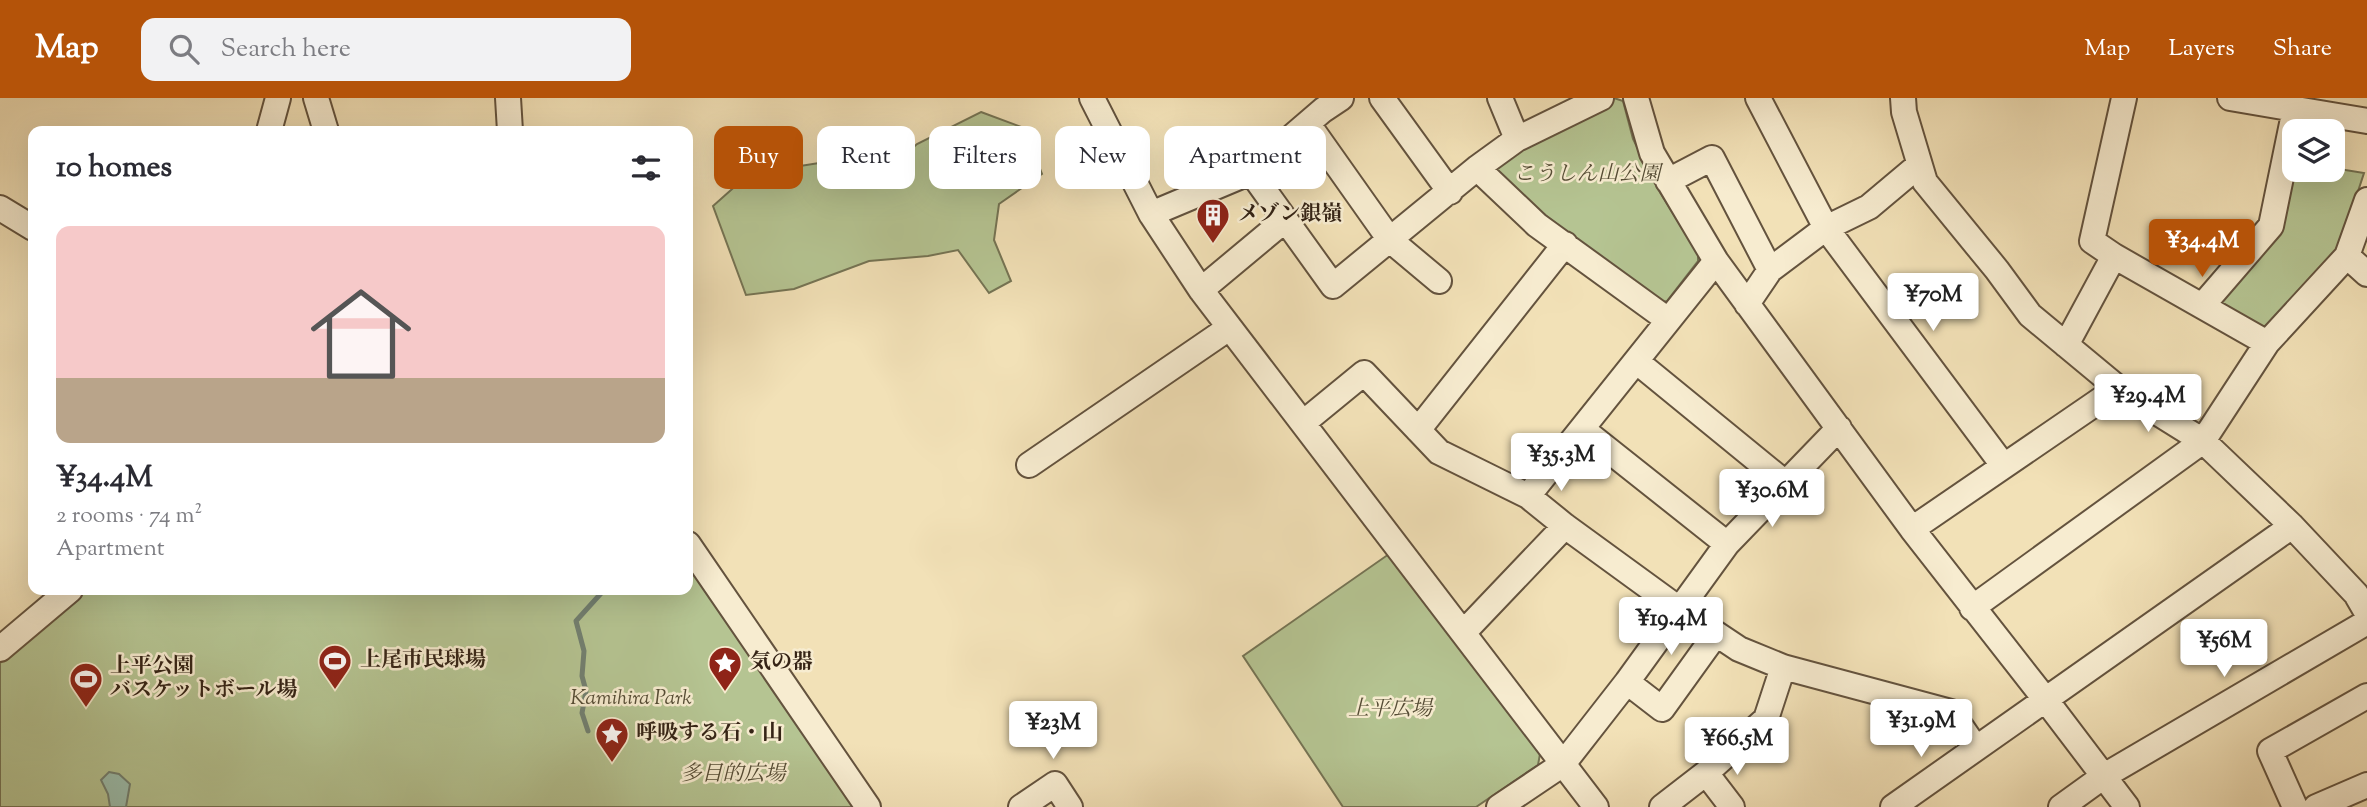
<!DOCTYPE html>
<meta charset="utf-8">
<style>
:root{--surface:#fff;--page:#f2f2f3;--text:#2b2b33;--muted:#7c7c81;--line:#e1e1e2;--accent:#b45309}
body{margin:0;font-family:"Sorts Mill Goudy","Noto Serif JP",serif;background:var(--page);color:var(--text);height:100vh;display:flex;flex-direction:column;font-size:26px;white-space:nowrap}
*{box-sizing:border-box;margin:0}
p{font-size:23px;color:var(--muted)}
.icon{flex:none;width:38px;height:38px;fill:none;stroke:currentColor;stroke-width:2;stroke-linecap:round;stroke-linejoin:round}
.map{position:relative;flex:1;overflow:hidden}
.drawer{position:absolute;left:28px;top:28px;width:665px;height:469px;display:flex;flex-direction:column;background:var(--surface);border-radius:14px;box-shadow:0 7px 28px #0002}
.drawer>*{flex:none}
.banner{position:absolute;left:714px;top:28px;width:665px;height:63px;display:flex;gap:14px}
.buttons{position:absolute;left:2282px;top:21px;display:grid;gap:14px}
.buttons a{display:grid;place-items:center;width:63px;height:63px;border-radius:14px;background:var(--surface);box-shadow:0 7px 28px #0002;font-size:35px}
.price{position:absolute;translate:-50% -60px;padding:0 16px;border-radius:7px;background:#fff;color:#222;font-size:23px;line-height:46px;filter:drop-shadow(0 2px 4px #0008)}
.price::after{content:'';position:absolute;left:50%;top:42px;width:21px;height:16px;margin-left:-10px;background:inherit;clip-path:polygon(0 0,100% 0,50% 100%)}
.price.selected{background:var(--accent);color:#fff}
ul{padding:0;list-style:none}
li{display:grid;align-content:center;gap:14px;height:371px;padding:0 28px}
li+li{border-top:2px solid var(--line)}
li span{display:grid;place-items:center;height:217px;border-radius:14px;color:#555}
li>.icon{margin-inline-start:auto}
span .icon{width:126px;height:126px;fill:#fffc;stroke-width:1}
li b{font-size:30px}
h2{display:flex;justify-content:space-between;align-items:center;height:84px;padding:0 28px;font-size:30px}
.pill{padding:0 24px;border-radius:14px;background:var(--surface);box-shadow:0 7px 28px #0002;font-size:24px;line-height:63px}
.pill.selected{background:var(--accent);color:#fff}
header{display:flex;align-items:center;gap:42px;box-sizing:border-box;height:98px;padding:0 35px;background:var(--accent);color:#fff}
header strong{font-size:33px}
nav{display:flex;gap:38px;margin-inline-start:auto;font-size:24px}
.search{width:490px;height:63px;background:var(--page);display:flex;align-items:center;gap:18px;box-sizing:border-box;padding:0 24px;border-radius:14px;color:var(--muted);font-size:26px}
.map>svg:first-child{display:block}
</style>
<header>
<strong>Map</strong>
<div class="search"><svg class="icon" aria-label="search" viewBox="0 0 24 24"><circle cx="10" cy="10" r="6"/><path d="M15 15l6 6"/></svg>Search here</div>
<nav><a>Map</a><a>Layers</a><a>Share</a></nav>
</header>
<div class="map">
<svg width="2367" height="709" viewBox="0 0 2367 709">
<rect width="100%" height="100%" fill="#f2e1b7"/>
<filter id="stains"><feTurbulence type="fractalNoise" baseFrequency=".00286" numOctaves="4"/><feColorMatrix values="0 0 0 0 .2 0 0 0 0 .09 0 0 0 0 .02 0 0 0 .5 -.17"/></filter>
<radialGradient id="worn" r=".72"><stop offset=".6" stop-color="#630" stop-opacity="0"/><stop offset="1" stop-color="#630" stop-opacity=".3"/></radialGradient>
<path fill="#b5c492" stroke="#757454" stroke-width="2" d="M1614 0 1623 3 1633 41 1658 91 1698 156V163L1667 203 1659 205 1492 76 1522 43Z
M981 14 1024 30 1042 76 999 106 994 142 1011 183 989 195 958 152 928 158 869 163 794 191 746 197 713 108 749 76 819 65 867 77 893 67 917 46Z
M2333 70 2364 75 2337 157 2265 233 2213 208 2294 72Z
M1389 456 1540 656 1538 667 1476 709H1343L1243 558Z
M688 457 858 709H0V565L85 492H688Z"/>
<path fill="#9bbead" stroke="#728071" stroke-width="2" d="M109 674 119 676 130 686 126 709H110L108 696 101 682Z"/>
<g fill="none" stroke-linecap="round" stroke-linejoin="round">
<path stroke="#728071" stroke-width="5" d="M588 633 582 615 586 593 582 578 584 553 576 523 604 492"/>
<defs>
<path id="minor" d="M316 0 326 33
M508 0 510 33
M1092 0 1151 116 1201 192 1596 709
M1382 0 1450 94
M1500 0 1517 41
M1636 0 1652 55 1716 163 1912 431 2045 601 2127 709
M1758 0 1826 130 2003 367
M1903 0 1904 14 1925 84 1997 172 2030 217 2118 290 2203 343 2292 428 2356 496 2367 515
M2124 0 2092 143 2114 158 2267 245
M2230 0 2367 23
M1308 26 1390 142 1439 183
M269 33 278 0
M1477 70 1537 127 1668 222
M1251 74 1333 188 1477 70 1517 41 1601 0
M1668 83 1712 60 1770 172
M0 110 33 130
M1151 116 1251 74 1323 12 1341 0
M2347 158 2367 176
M1201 192 1285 122
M1747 206 1770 172 1826 130 1869 109 1919 67
M2202 208 2271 128 2295 11
M2066 247 2114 158
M1636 263 1784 384
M1303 325 1364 275 1439 354 1528 398 1565 428 1679 511 1739 551 1783 569 1951 614 1975 649
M1582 331 1727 446
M1418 332 1565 146
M1029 367 1229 230
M1528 398 1716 163
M1912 431 2118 290
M688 446 868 709
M1972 510 2203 343 2267 245 2347 158 2367 102
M1463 535 1565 428
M0 551 70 492
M1627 584 1662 611 1716 536
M1706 675 1732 709
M1021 709 1055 686 1070 709
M1499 709 1563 666 1627 584 1727 446 1839 330
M1662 709 1706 675 1766 621 1783 569
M1893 709 2292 428
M2061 709 2104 678 2367 524
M2295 709 2270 653 2367 598
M2316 709 2367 687"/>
</defs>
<use href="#minor" stroke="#64533e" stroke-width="28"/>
<use href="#minor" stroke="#f7ecd0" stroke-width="24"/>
</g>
<defs>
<symbol id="building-pin" viewBox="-11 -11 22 30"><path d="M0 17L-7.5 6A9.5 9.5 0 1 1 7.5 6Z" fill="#8f2418" stroke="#f7ecd0"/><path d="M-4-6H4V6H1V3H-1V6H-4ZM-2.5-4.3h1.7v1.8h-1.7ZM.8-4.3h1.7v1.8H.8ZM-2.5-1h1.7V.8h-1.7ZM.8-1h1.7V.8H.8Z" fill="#fff"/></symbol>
<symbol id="stadium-pin" viewBox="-11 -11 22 30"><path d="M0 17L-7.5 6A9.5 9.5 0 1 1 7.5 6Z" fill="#8f2418" stroke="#f7ecd0"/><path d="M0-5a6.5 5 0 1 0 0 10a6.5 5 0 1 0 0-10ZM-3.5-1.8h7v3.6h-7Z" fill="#fff"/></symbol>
<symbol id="sight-pin" viewBox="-11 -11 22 30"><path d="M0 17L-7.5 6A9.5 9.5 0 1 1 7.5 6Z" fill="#8f2418" stroke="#f7ecd0"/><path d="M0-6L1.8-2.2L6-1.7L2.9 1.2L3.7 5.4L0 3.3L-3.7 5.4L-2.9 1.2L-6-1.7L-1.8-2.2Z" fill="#fff"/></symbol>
</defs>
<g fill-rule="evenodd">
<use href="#building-pin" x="1194" y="98" width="38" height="52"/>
<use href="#stadium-pin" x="316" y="544" width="38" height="52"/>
<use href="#sight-pin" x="706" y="546" width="38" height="52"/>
<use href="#stadium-pin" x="67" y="562" width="38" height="52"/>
<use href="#sight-pin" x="593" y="617" width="38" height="52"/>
</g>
<g text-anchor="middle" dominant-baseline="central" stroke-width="5" stroke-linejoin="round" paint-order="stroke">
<g font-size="21" font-style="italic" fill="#554c35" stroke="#f7ecd0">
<text x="1587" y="77">こうしん山公園</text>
<text x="631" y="601">Kamihira Park</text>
<text x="1390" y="612">上平広場</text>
<text x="733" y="677">多目的広場</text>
</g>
<g font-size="21" font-weight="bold" fill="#352416" stroke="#f7ecd0" text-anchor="start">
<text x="1238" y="117">メゾン銀嶺</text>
<text x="360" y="563">上尾市民球場</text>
<text x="750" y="565">気の器</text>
<text x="110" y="569">上平公園<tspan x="110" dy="24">バスケットボール場</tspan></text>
<text x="636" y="636">呼吸する石・山</text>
</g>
</g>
<rect width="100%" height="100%" filter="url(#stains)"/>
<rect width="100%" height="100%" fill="url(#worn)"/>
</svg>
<div class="buttons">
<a><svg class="icon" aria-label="layers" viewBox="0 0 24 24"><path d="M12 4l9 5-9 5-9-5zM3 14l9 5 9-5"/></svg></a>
</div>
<b class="price selected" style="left:2202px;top:181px">¥34.4M</b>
<b class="price" style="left:1933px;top:235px">¥70M</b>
<b class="price" style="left:2148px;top:336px">¥29.4M</b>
<b class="price" style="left:1561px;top:395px">¥35.3M</b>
<b class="price" style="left:1772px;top:431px">¥30.6M</b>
<b class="price" style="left:1671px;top:559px">¥19.4M</b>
<b class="price" style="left:2224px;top:581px">¥56M</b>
<b class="price" style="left:1921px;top:661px">¥31.9M</b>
<b class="price" style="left:1053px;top:663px">¥23M</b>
<b class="price" style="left:1737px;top:679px">¥66.5M</b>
<div class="banner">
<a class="pill selected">Buy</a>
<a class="pill">Rent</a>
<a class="pill">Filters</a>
<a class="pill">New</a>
<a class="pill">Apartment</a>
</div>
<section class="drawer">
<h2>10 homes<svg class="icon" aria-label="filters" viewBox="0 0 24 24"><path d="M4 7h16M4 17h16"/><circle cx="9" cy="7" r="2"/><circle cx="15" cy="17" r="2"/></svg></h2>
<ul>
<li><span style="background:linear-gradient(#f6c9c9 70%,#b9a48a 0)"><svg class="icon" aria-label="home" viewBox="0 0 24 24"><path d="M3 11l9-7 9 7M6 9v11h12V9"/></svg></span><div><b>¥34.4M</b><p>2 rooms · 74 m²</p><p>Apartment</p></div></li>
</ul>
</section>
</div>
